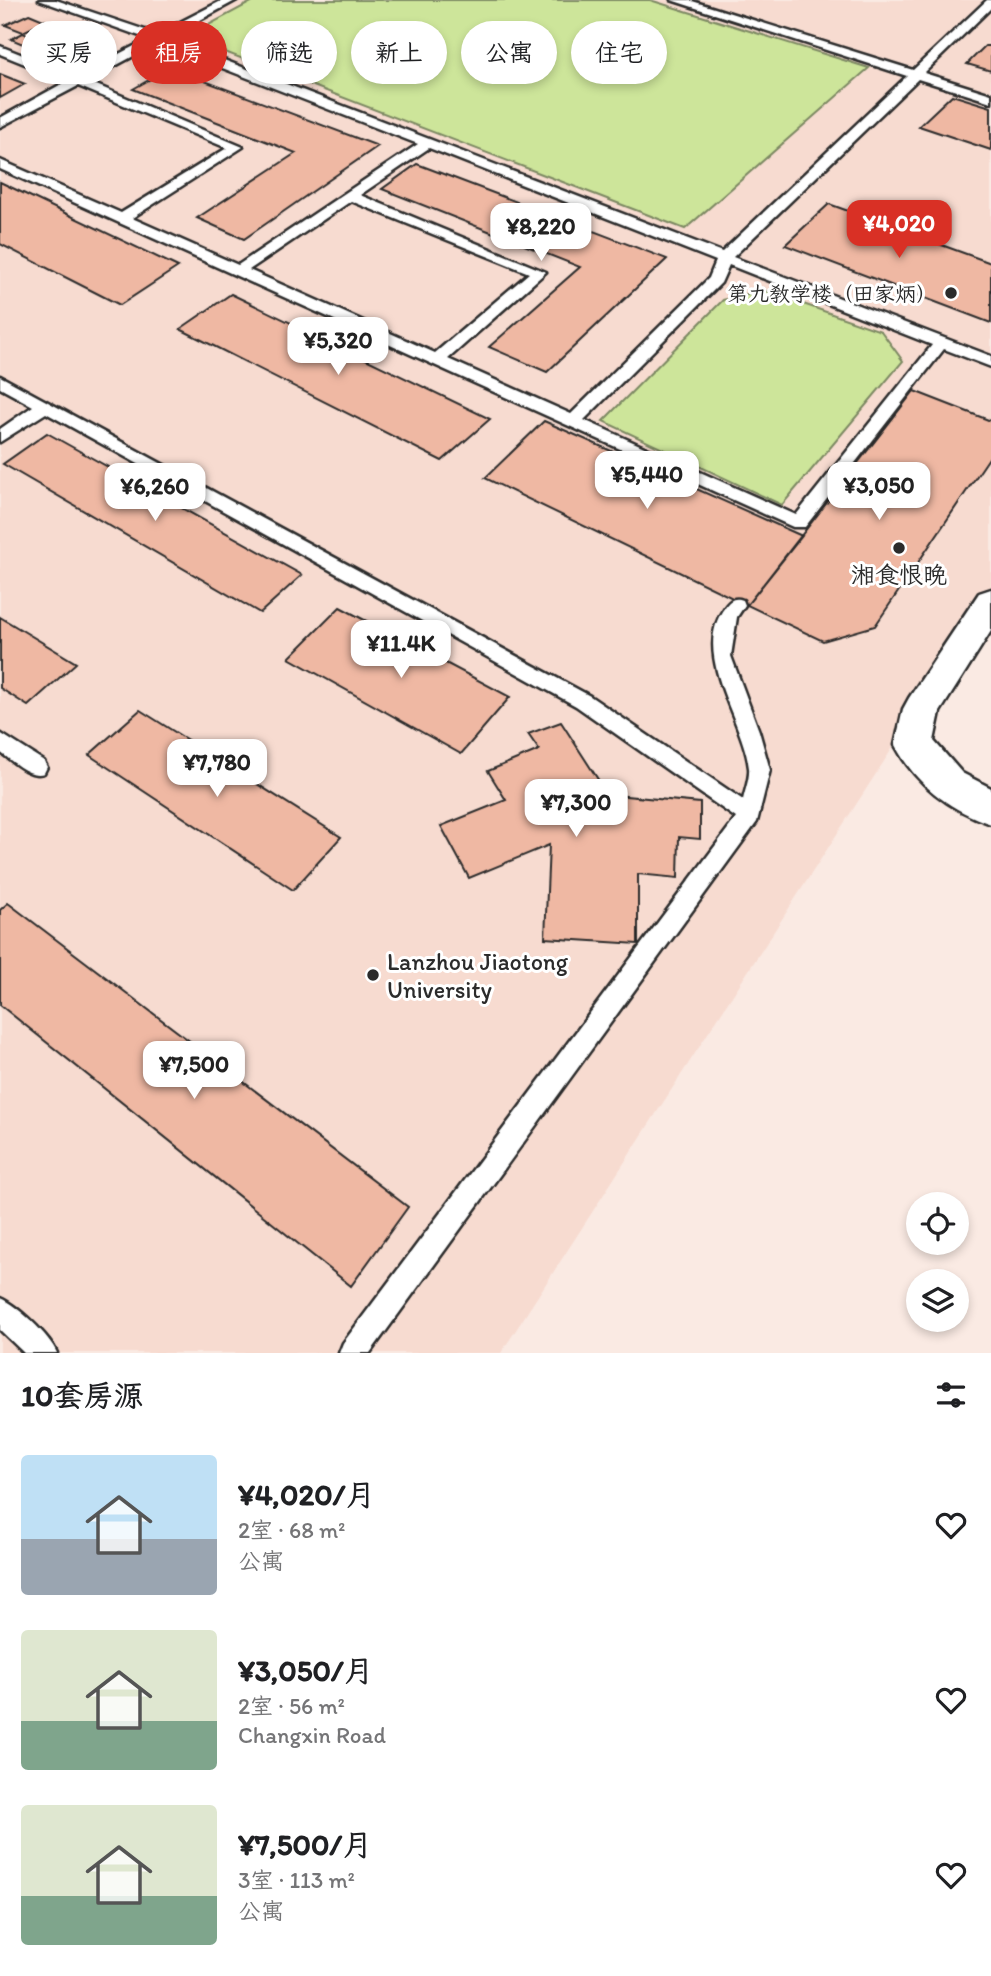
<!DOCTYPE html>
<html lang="zh">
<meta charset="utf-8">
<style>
:root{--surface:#fff;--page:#f2f2f2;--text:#202124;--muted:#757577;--accent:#d93025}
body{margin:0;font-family:Itim,"LXGW WenKai TC",sans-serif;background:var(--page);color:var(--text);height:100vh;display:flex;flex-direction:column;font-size:26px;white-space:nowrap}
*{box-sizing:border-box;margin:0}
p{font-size:23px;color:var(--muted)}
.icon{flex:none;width:38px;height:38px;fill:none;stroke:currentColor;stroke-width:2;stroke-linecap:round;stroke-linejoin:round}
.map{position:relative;height:1353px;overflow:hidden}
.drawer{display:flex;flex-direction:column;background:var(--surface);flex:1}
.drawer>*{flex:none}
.hud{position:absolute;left:21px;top:21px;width:950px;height:63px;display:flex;gap:14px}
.buttons{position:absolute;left:906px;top:1192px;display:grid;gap:14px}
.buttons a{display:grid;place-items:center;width:63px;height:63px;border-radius:50%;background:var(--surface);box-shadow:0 4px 10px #0003;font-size:35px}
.price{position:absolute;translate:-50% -60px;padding:0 16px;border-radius:14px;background:#fff;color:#222;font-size:23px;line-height:46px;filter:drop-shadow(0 2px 4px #0008)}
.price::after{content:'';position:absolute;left:50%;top:42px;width:21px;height:16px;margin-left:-10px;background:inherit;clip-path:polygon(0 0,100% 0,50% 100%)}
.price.on{background:var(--accent);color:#fff}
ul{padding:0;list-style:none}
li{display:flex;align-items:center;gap:21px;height:175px;padding:0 21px}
li span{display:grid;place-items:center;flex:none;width:196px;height:140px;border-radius:7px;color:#555}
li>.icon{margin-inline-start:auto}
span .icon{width:84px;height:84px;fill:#fffc;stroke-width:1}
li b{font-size:30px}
h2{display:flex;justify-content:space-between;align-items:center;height:84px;padding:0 21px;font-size:30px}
.tag{padding:0 24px;border-radius:32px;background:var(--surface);box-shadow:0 4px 10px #0003;font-size:24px;line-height:63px}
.tag.on{background:var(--accent);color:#fff}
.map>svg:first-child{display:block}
</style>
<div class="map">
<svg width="991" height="1353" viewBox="0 0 991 1353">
<rect width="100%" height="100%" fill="#faeae3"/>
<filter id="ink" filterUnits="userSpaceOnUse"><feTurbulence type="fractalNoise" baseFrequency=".0143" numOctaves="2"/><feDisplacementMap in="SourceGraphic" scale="14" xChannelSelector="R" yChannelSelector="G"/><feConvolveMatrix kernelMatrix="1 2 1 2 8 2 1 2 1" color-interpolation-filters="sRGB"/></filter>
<g filter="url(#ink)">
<path fill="#f7dbd0" d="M0 0H991V596L501 1353H0Z"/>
<path fill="#cde59a" stroke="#7c8862" stroke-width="2" d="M255 0H650L869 68 685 229 186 37Z
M763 290 881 331 903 361 782 505 603 421 723 300Z"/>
<path fill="#efb8a3" stroke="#2b2b2b" stroke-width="2" d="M29 14 46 21 23 32 5 25Z
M73 27 92 35 60 50 82 60 72 65 11 39 23 33 43 41Z
M985 46H991V71L967 64Z
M170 68 378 146 244 239 197 218 296 153 133 89Z
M0 74 25 84 0 98Z
M952 95 991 107V150L919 126Z
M417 164 667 259 547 372 489 347 580 267 382 189Z
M0 182 178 267 120 305 0 244Z
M829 204 991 263V323L785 245Z
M231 294 490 419 442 461 180 329Z
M914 391 991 421V455L875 626 823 641 747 605Z
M544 421 802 536 747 605 485 478Z
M47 433 302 575 260 613 3 464Z
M340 607 510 697 461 754 289 658Z
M0 617 76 663 28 706 0 688Z
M140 710 341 837 293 890 89 755Z
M561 722 601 784 615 795 700 803V839L679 837 678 878 638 874V944L545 938 549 845 469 878 441 826 506 800 488 771 539 750 528 734Z
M8 903 408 1207 351 1286 0 1005V910Z"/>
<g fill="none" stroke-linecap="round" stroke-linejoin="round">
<defs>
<path id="lane" d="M39 0H56L157 34 223 0H237L167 38 722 252 907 76 671 0H689L913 70 987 0H991V8L924 73 991 94V102L918 79 733 257 991 356V367L944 349 805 527H793L0 169V160L121 213 227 148 78 86 0 127V118L67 81 0 54V46L76 76 148 39ZM158 43 418 144 238 265 132 218 243 147 87 81ZM429 148 716 261 709 278 571 414 448 359 546 272 360 195ZM351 201 529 273 435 353 249 270ZM729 265 932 345 796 515 584 420 721 283Z
M0 376 590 696 743 800C745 790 750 778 749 768 743 718 690 654 725 607 730 600 734 597 743 600L745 605 737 617 731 656 759 731 770 770 757 822 370 1353H339L343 1343 736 818 576 706 46 413 0 442V429L33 406 0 388Z
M0 733 44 761 47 767 44 773C29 778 12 761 0 752Z
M0 1298C17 1305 50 1336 57 1353H24L0 1330Z"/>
<path id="street" d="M991 589V631L940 712 934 741 962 773 991 788V824C950 810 915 784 895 745L903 709 909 698 979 593Z"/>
</defs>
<use href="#lane" stroke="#2b2b2b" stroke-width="5"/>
<use href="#street" stroke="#2b2b2b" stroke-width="5"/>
<use href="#lane" fill="#fff" fill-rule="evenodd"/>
<use href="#street" fill="#fff" fill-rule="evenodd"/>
</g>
</g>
<g fill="#2b2b2b" stroke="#fff" stroke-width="2.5">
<circle cx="951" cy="293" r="7"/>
<circle cx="899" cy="548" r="7"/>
<circle cx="373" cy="975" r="7"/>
</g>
<g text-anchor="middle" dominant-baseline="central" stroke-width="6" stroke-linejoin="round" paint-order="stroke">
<g font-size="21" fill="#2b2b2b" stroke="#fff" text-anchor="end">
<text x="937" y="293">第九教学楼（田家炳）</text>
</g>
<g font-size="24" fill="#2b2b2b" stroke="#fff">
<text x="899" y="574">湘食恨晚</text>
<text x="387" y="961" text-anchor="start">Lanzhou Jiaotong<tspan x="387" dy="28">University</tspan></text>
</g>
</g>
</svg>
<div class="buttons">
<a><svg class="icon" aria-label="locate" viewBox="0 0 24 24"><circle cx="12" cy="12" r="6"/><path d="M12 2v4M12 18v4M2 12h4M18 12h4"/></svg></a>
<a><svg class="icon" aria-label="layers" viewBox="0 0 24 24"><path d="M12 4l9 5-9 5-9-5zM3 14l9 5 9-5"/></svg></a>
</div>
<b class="price on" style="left:899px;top:260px">¥4,020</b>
<b class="price" style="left:541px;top:263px">¥8,220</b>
<b class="price" style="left:338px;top:377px">¥5,320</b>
<b class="price" style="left:647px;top:511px">¥5,440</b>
<b class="price" style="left:879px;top:522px">¥3,050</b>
<b class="price" style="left:155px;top:523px">¥6,260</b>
<b class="price" style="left:401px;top:680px">¥11.4K</b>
<b class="price" style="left:217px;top:799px">¥7,780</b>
<b class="price" style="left:576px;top:839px">¥7,300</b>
<b class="price" style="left:194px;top:1101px">¥7,500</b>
<div class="hud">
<a class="tag">买房</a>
<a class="tag on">租房</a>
<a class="tag">筛选</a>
<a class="tag">新上</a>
<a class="tag">公寓</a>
<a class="tag">住宅</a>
</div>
</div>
<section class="drawer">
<h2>10套房源<svg class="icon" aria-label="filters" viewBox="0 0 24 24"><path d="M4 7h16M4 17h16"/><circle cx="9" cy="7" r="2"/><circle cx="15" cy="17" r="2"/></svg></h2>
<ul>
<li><span style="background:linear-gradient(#bfe0f5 60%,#9aa5b1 0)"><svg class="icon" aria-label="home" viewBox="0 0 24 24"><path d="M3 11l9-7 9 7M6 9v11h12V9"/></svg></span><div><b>¥4,020/月</b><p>2室 · 68 m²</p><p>公寓</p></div><svg class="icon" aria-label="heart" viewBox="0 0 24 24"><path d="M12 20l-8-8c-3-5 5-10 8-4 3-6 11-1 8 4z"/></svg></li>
<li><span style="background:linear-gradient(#dfe7d0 65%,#7fa58c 0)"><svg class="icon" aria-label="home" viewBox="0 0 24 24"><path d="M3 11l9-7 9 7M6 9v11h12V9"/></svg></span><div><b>¥3,050/月</b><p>2室 · 56 m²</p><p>Changxin Road</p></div><svg class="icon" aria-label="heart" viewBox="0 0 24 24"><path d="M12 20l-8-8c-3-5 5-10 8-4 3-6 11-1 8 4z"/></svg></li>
<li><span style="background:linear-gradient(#dfe7d0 65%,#7fa58c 0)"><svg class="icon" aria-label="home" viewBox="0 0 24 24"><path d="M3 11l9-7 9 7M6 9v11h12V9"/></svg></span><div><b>¥7,500/月</b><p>3室 · 113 m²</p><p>公寓</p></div><svg class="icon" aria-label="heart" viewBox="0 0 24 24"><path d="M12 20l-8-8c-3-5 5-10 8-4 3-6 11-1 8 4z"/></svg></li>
</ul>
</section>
